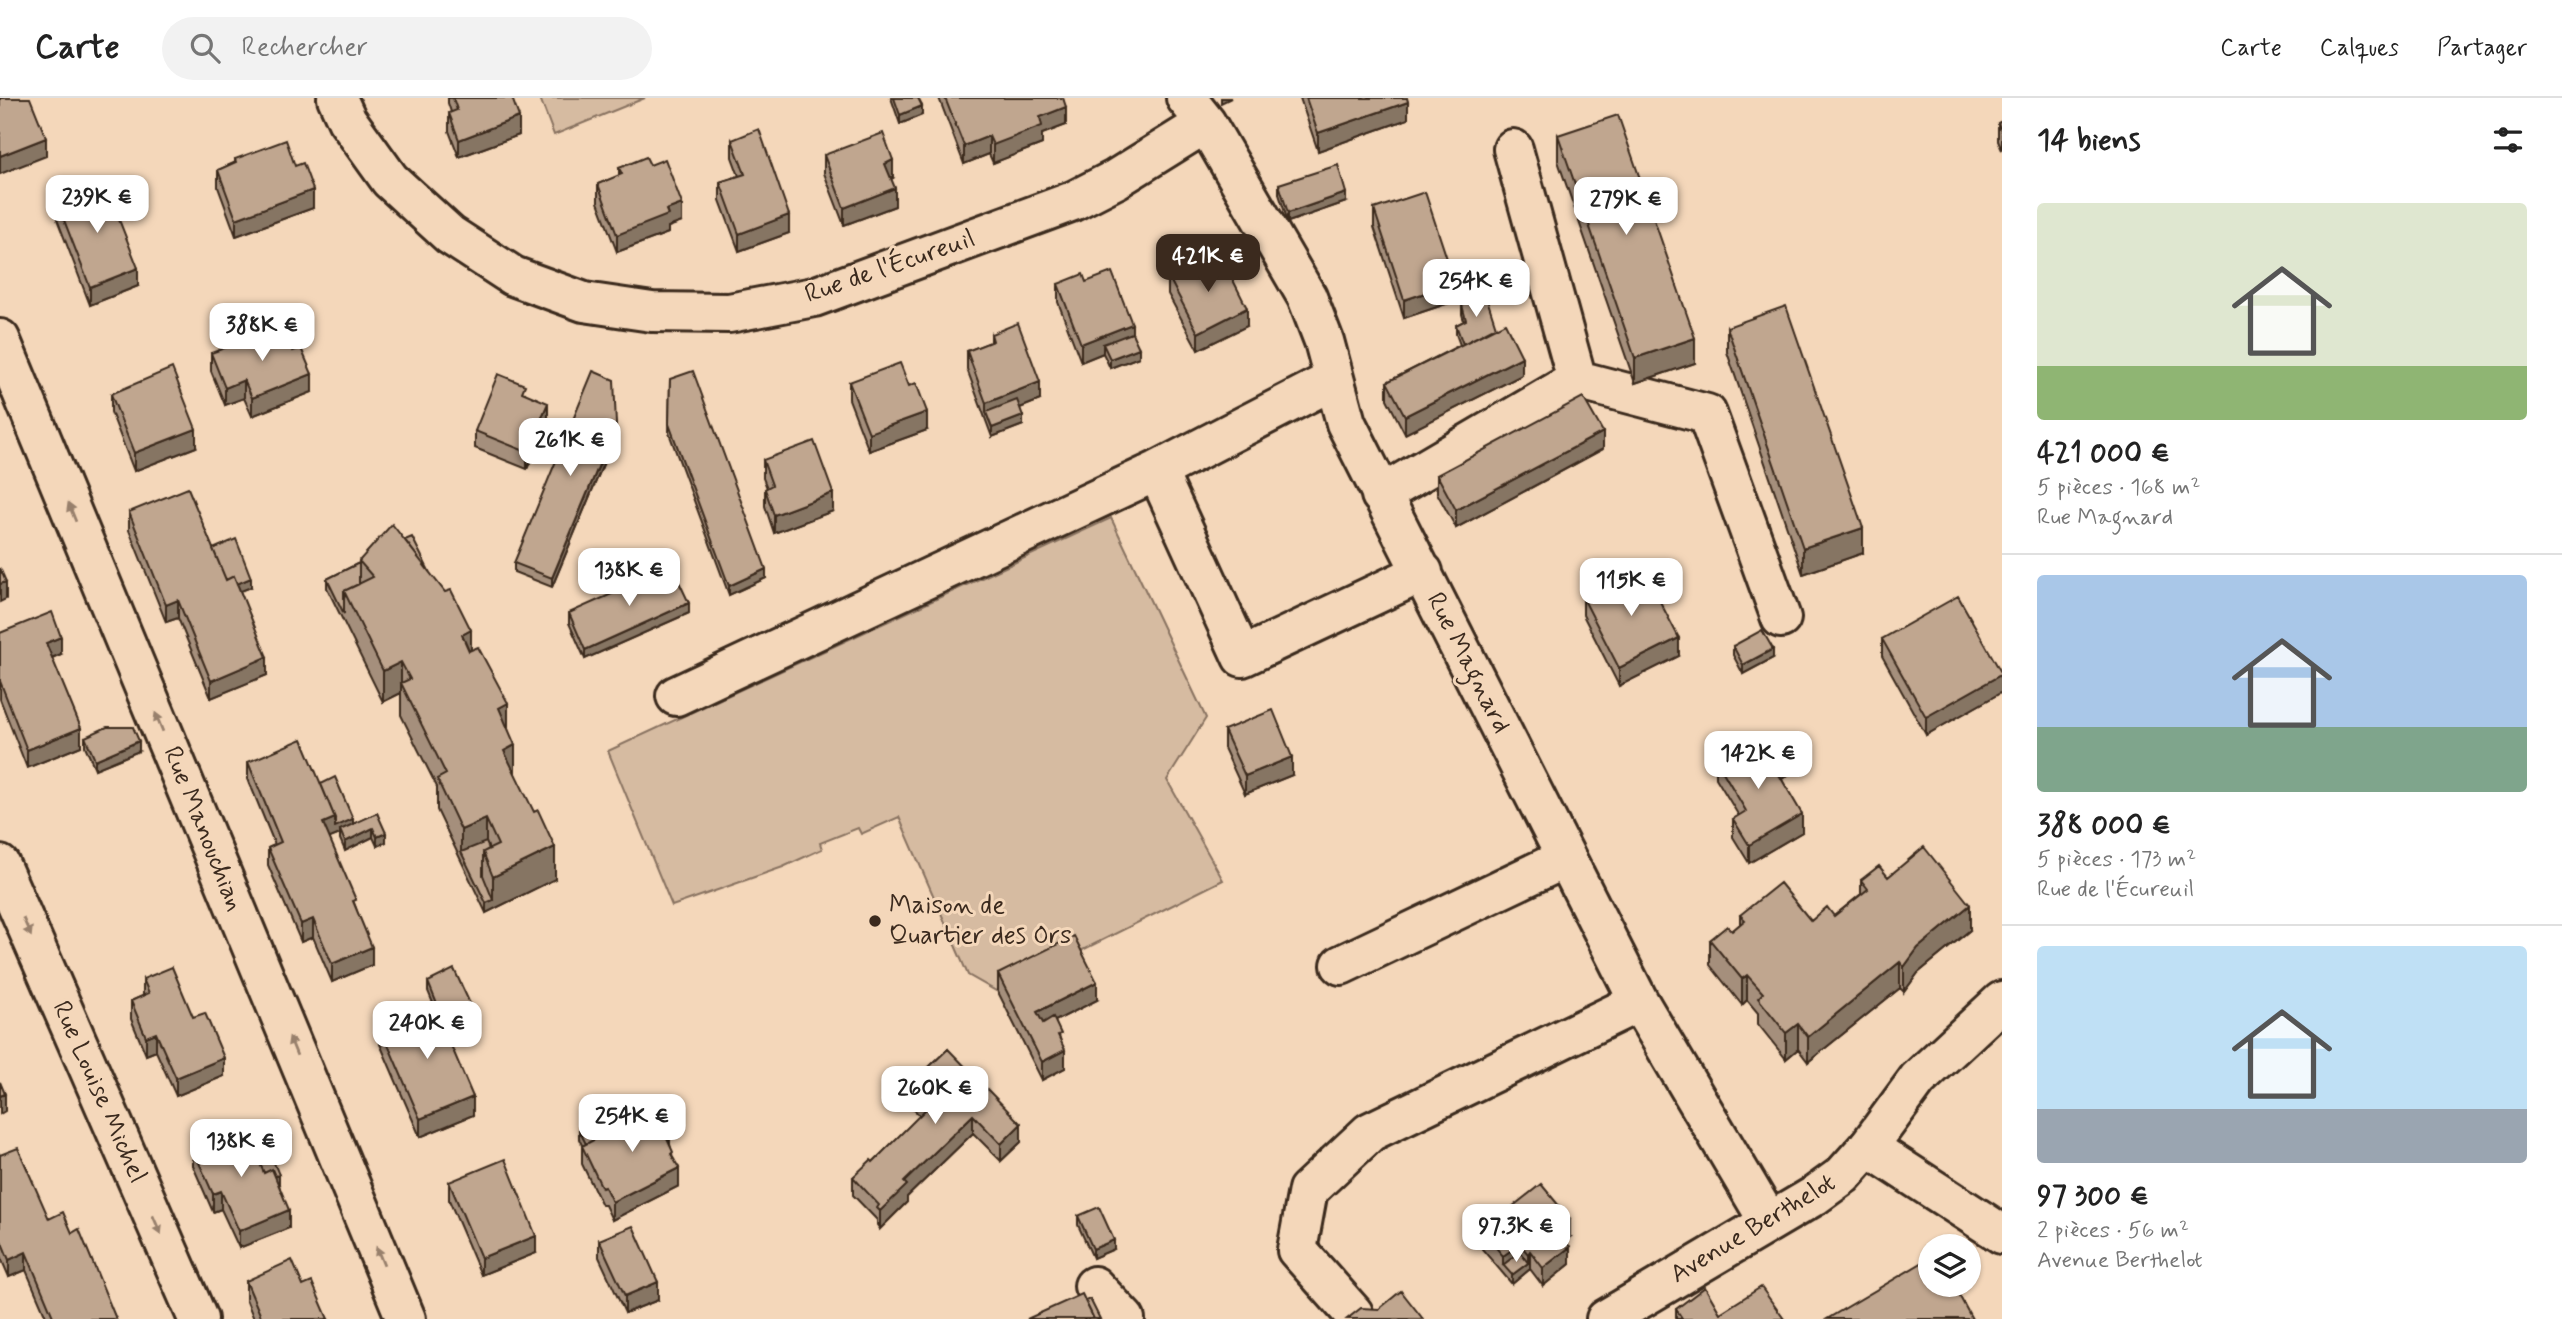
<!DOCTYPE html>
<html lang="fr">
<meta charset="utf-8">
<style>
:root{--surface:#fff;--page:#f2f2f2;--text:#222;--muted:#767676;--line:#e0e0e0;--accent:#3b2a1e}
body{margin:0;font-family:Mynerve,sans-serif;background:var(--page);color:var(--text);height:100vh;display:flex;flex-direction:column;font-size:26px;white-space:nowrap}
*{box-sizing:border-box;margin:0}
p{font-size:23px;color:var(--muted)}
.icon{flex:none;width:38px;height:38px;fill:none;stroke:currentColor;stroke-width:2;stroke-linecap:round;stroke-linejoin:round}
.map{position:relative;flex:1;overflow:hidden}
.details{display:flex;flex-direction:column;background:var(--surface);width:560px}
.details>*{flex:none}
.fabs{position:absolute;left:1918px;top:1136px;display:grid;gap:14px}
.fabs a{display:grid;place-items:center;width:63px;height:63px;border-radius:50%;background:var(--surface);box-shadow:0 2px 5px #0004;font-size:35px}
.price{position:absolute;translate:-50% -60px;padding:0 16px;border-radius:14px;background:#fff;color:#222;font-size:23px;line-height:46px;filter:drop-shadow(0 2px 4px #0008)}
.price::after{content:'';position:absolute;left:50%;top:42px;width:21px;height:16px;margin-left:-10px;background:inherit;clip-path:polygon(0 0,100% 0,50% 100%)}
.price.on{background:var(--accent);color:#fff}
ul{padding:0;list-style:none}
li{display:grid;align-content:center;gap:14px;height:371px;padding:0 35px}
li+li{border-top:2px solid var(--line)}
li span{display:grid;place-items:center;height:217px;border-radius:7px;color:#555}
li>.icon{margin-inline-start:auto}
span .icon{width:126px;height:126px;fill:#fffc;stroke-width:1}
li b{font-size:30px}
h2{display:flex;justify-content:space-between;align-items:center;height:84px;padding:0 35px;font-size:30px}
header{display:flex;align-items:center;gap:42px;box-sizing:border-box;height:98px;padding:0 35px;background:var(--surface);border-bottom:2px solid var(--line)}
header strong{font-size:33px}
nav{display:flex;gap:38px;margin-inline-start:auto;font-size:24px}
.search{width:490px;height:63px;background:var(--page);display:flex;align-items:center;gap:18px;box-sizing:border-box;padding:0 24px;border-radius:38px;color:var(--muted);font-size:26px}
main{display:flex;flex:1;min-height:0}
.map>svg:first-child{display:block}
</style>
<header>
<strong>Carte</strong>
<div class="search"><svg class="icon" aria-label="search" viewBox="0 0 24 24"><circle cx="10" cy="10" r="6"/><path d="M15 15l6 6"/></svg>Rechercher</div>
<nav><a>Carte</a><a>Calques</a><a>Partager</a></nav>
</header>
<main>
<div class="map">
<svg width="2002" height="1221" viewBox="0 0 2002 1221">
<rect width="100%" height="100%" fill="#f4d7ba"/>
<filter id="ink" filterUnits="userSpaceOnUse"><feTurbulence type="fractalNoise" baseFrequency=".0143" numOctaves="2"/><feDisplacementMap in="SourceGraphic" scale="14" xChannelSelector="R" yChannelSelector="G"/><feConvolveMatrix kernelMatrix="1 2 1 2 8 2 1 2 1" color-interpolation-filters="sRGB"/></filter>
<g filter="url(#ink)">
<path fill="#d6bba1" stroke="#887260" stroke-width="2" d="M540 0H645L554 37Z
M1111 420 1206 620 1167 682 1223 782 998 894 968 877 899 719 861 736 858 730 820 745 822 751 783 769 672 808 608 653Z"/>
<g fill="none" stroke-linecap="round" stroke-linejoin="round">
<defs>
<path id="minor" d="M337 0 347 22 390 82 450 137 513 178 584 204 652 214 729 215 814 199 1073 103 1116 81 1206 25
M1186 0 1206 25 1307 199 1324 243 1346 325 1639 904 1769 1124
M0 241 406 1221
M1577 282 1707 316 1781 520
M1157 373 1242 559 1423 474
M1381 397 1577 282 1513 51
M676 598 1157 373 1333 282
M0 767 198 1221
M1341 867 1566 760
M1868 1049 2002 1136
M1094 1188 1125 1221
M1353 1215 1297 1152 1308 1092 1370 1034 1639 904"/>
<path id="major" d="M1606 1221 1814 1098 1843 1077 1868 1049 1918 981 2002 903"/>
</defs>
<use href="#minor" stroke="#3b2a1e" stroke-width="44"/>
<use href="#major" stroke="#3b2a1e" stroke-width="44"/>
<use href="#minor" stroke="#f4d7ba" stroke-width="38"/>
<use href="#major" stroke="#f4d7ba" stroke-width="38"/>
</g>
<path fill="#a58f7b" stroke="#3b2a1e" stroke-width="2" d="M448 0H512L519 37 459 59 449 33V15L451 14 448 5Z
M891 0H918L922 17 900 26Z
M939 0H1063L1066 27 1042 36V46L993 65 989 56 964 66Z
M1300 0H1407L1408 21 1318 53Z
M2002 23V52L1998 43V25Z
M1558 37 1695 265 1635 285 1558 63Z
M732 42 789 135 739 153 720 102V84L739 78 732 59Z
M824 57 893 80 891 81 895 108 844 127 824 75Z
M235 61 295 68 313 110 236 138 218 89V72L235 65Z
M650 67 682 124 668 129V135L617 154 598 104V86L619 78V70Z
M1279 86 1346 104 1288 124 1279 96Z
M57 104 138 188 90 207 57 121Z
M1374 111 1455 203 1404 220 1374 129Z
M1198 172 1247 228 1198 252 1168 196V178Z
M1086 184 1132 235 1139 259 1110 270 1103 255 1081 264 1058 204V186Z
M1462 207 1496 229 1522 277 1405 336 1387 301V284L1460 247 1456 236V227L1464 223 1462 216Z
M1727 229 1863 455 1803 476 1727 254Z
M991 236 1040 302 1020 310 1023 327 992 339 967 271V253L991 244Z
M293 253 312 294 252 318 244 300 225 307 211 273V255Z
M670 281 766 480 729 497 669 335Z
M849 284 927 332 869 353 849 301Z
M525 295 548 323 527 371 475 350V333Z
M111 296 196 349 134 373 111 314Z
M616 335 552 489 514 474V465Z
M1603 351 1456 430 1437 395V377Z
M763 362 833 413 774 435 765 408V391L767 390 763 380Z
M129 414 213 451 251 489 240 493 267 577 211 600 178 520 166 524 129 432Z
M359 463 471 552 508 631 515 676 555 781 486 815 437 712V689L401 617V595L383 604 327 490V481L359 465Z
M1583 500 1679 558 1619 588 1583 517Z
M569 515H689L585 561 569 525Z
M0 535 61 556 52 560 81 648 27 670 0 601Z
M1882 541 2002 575V594L1926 637 1882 558Z
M1733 548 1773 560 1743 576 1733 557Z
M1224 632 1292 677 1245 696 1224 650Z
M85 639 139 653 95 671 85 648Z
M1761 645 1788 677 1782 681 1802 734 1749 765 1733 739V721L1739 718 1716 680V662Z
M248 664 321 686 353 726 377 715 386 744 377 748 373 739 345 753 340 741V736L329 740 356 810 372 867 332 884 313 839 301 844 268 767V750L275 747 248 681Z
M1888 779 1970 832 1918 875 1904 894 1900 890 1808 964 1798 951 1786 961 1758 926V915L1747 902 1742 907 1710 867V842L1732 833 1740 826V817L1811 823 1834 818 1861 796V782Z
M998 876 1097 902 1055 923 1061 944 1065 970 1042 982 998 894Z
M143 881 193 919 224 978 176 998 156 953 146 957 131 921V903L143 898Z
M428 884 472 919 444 930 473 1017 420 1039 380 946V928L433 905 428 893Z
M948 951 1021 1044 1001 1063 973 1035 907 1099V1104L880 1131 877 1127V1122L853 1097V1079L873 1064 920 1018 909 1006V988Z
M648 1005 670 1046 679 1088 612 1122 605 1107H602L582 1066V1047L579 1041V1032H612L648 1014Z
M248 1036 279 1086 289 1130 239 1150 221 1111 213 1114 193 1068V1051Z
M0 1057 49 1121 72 1135 116 1221H47L26 1172 9 1179 0 1158Z
M449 1084 536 1155 481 1177 449 1102Z
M1078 1118 1114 1151 1093 1160 1078 1127Z
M1482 1133 1570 1139 1565 1142 1570 1166 1543 1188 1530 1171 1512 1186 1482 1151Z
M599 1142 658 1202 625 1215 599 1159Z
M246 1183 303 1188 328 1221H254L246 1201Z
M1676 1211 1720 1215 1784 1221H1676Z"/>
<path fill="#867464" stroke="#3b2a1e" stroke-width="2" d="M1221 0H1231L1221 5Z
M1408 4V21L1318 53V35Z
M922 8V17L900 26V17Z
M1066 9V27L1042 36V46L993 65V47L1040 19Z
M519 19V37L459 59V42Z
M989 38V56L964 66V48Z
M46 40V58L0 76V58Z
M893 62V80L885 83V66Z
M895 90V108L844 127V110Z
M313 92V110L236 138V121Z
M1346 95V104L1288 124V115Z
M682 106V124L668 129V135L617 154V137L666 112Z
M789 117V135L739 153V136Z
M138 170V188L90 207V189Z
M1455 185V203L1404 220V202Z
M1247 210V228L1198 252V235Z
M1132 226V244L1103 246V255L1081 264V246Z
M1695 240V265L1635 285V260Z
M1139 250V259L1110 270V261Z
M1522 259V277L1405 336V318Z
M312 276V294L252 318V300Z
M244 282V300L225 307V290Z
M1040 284V302L989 322 986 314V305Z
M548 305V323L527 371V354Z
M927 314V332L869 353V335Z
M1023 318V327L992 339V330Z
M616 326V335L552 489V480Z
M196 331V349L134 373V355Z
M1603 334V351L1456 430V412Z
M833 395V413L774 435V417Z
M1863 430V455L1803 476V450Z
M766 471V480L729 497V488Z
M251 480V489L226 499V490Z
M6 484V501L0 504V486Z
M178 502V520L166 524V507Z
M689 505V515L585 561V552Z
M471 532V564L462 537Z
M61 539V556L46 562V545Z
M1679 540V558L1619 588V570Z
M1773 551V560L1743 576V567Z
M267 559V577L211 600V583Z
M401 564V595L383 604V573Z
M2002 576V594L1926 637V619Z
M508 605V637L499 610Z
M81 630V648L27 670V652Z
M139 643V653L95 671V662Z
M515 647V678L504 653Z
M1292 659V677L1245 696V678Z
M1788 668V677L1774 686V677Z
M1802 716V734L1749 765V747Z
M335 720 353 721V730L340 732V736L323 743V725Z
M486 721V753L461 754V732Z
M373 730V739L345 753V744Z
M386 735V744L377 748V739Z
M555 749V781L486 815V805L493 802V779Z
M1970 807V832L1918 875 1904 894V869L1918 850Z
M313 821V839L301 844V826Z
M372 849V867L332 884V866Z
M1900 864V890L1808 964V939Z
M1747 877V902L1742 907V881Z
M1097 884V902L1037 932V914Z
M472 910V919L443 931V921Z
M1798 926V951L1786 961V935Z
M156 935V953L146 957V939Z
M1065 952V970L1042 982V964Z
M224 960V978L176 998V980Z
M5 996V1013L0 1016V998Z
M473 999V1017L420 1039V1021Z
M973 1017V1035L907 1099V1104L880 1131V1113L904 1084Z
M1021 1026V1044L1001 1063V1046Z
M670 1028V1046L663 1032Z
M679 1070V1088L612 1122V1104Z
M279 1077V1086L264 1092V1083Z
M221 1093V1111L213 1114V1096Z
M289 1112V1130L239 1150V1133Z
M1570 1121V1139L1556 1149V1131Z
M536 1138V1155L481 1177V1160Z
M1114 1142V1151L1093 1160V1151Z
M1520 1146V1164L1503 1167V1158Z
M1570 1149V1166L1543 1188V1170Z
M1530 1153V1171L1512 1186V1177L1528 1165V1156Z
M26 1154V1172L9 1179V1162Z
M658 1184V1202L625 1215V1198Z"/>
<path fill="#c0a68f" stroke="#3b2a1e" stroke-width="2" d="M0 0H30L46 40 0 58Z
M453 0H512L519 19 459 42 449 15 457 12Z
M894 0H918L922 8 900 17Z
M945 0H1063L1066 9 1040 19 1042 28 993 47 989 38 964 48Z
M1306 0H1407L1408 4 1318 35Z
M1618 17 1695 240 1635 260 1558 37Z
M2002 23V34L1998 25Z
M759 31 789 117 739 136 720 84 745 76 732 42Z
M883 35 893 62 885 66 895 90 844 110 824 57Z
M286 42 295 68 303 65 313 92 236 121 218 72 236 64 235 61Z
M646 59 650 67 665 61 682 106 666 112 668 117 617 137 598 86 622 76 619 70Z
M1338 67 1346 95 1288 115 1279 86Z
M105 86 138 170 90 189 57 104Z
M1425 94 1455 185 1404 202 1374 111Z
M1222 160 1247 210 1198 235 1168 178 1194 165 1198 172Z
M1112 174 1132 226 1081 246 1058 186 1083 176 1086 184Z
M1485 195 1496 229 1463 246 1456 227 1466 222 1462 207Z
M1786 208 1863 430 1803 450 1727 229Z
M1018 225 1040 284 986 305 967 253 993 243 991 236Z
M1505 225 1522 259 1405 318 1387 284Z
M283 228 293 253 301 250 312 276 252 300 244 282 225 290 211 255Z
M1132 235 1139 250 1110 261 1103 246Z
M900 265 909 288 916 285 927 314 869 335 849 284Z
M172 270 196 331 134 355 111 296Z
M593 273 614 282 616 326 552 480 514 465Z
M693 273 766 471 729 488 669 326 670 281Z
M498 276 525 287 522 294 548 305 527 354 475 333Z
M1583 299 1603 334 1456 412 1437 377Z
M1017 302 1023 318 992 330 986 314Z
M814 343 833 395 774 417 765 391 772 387 763 362Z
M188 390 226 482 234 478 267 559 211 583 178 502 166 507 129 414Z
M392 426 445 494 451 492 471 532 462 537 469 553 478 549 508 605 499 610 515 647 504 653 534 714 538 712 555 749 493 779 483 754 498 747 486 721 461 732 437 681 446 676 401 585 410 581 401 564 383 573 344 493 373 479 359 463Z
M412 439 430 475 405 442Z
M236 441 251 480 237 486 234 478 226 482 213 451Z
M359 465V486L344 493V516L327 481Z
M672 469 689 505 585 552 569 515Z
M1642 469 1679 540 1619 570 1583 500Z
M0 470 6 484 0 486Z
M1958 498 2002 576 1926 619 1882 541Z
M52 514 61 539 46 545 81 630 27 652 0 583V535Z
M1762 532 1773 551 1743 567 1733 548Z
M1273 612 1292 659 1245 678 1224 632Z
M107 629H133L139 643 95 662 85 639Z
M1757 639 1802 716 1749 747 1733 721 1746 713 1716 662Z
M1771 639 1788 668 1778 675 1761 645Z
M302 641 335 720 323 725 356 802 353 803 372 849 332 866 313 821 301 826 268 750 281 744 248 664Z
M335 679 353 721 335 729V720L321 686Z
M377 715 386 735 377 739 373 730 345 744 340 732Z
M486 744 489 751 483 754V777L493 802 486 805 461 754Z
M1924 749 1970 807 1918 850 1904 869 1900 864 1808 939 1798 926 1786 935 1758 900 1763 895 1747 877 1742 881 1710 842 1727 828 1732 833 1745 822 1740 817 1780 785 1811 823 1827 809 1834 818 1868 791 1861 782 1879 768 1888 779Z
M1074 838 1097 884 1037 914 1043 925 1053 919 1061 936 1058 937 1065 952 1042 964 998 876Z
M172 869 193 919 205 915 224 960 176 980 156 935 146 939 131 903 149 895 143 881Z
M454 871 472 910 443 921 428 884Z
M433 905 473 999 420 1021 380 928Z
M948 951 1021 1026 1001 1046 973 1017 904 1084 907 1087 880 1113 877 1110 879 1107 853 1079 871 1062 873 1064 928 1009 909 988Z
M0 984 5 996 0 998Z
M656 1002 670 1028 663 1032 673 1054 671 1056 679 1070 612 1104 605 1089 602 1090 582 1048 651 1012 648 1005Z
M606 1018 612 1032 586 1046 579 1032Z
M244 1029 264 1075 272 1071 289 1112 239 1133 221 1093 213 1096 193 1051Z
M260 1030 279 1077 275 1078 272 1071 264 1075 248 1036Z
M18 1050 49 1121 63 1114 72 1135 79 1131 116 1221H54L26 1154 9 1162 0 1140V1057Z
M505 1061 536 1138 481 1160 449 1084Z
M1541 1086 1570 1121 1556 1131 1570 1149 1543 1170 1530 1153 1528 1156 1520 1146 1503 1158 1482 1133Z
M1099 1109 1114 1142 1093 1151 1078 1118Z
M633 1128 658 1184 625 1198 599 1142Z
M1520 1154 1528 1165 1512 1177 1503 1167Z
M1930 1160V1186H1953L1972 1221H1827Z
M292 1162 303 1188 312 1184 328 1221H262L246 1183Z
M1705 1189 1720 1215 1761 1189 1784 1221H1680L1682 1220 1676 1211Z
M1401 1193 1423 1221H1347L1361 1210 1379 1211Z
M1082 1196 1094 1221H1027Z
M1090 1201 1100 1221H1094L1085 1203Z"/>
<defs><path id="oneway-solid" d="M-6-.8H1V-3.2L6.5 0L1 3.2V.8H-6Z" transform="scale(1.75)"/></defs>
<g fill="#98806c">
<use href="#oneway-solid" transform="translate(72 414) rotate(-112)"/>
<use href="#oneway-solid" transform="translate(159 624) rotate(-112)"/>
<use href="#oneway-solid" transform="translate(27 829) rotate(66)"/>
<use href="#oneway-solid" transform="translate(293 948) rotate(-112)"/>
<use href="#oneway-solid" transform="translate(157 1127) rotate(66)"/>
<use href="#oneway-solid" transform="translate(380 1158) rotate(-112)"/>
</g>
</g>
<circle fill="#3b2a1e" stroke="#f4d7ba" stroke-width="2.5" cx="875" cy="823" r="7"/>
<g text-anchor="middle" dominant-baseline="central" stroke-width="6" stroke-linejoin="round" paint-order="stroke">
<g font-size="26" fill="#3b2a1e" stroke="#f4d7ba">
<text transform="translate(890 169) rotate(-19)">Rue de l'Écureuil</text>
<text transform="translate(1468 565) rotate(63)">Rue Magnard</text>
<text transform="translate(203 731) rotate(68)">Rue Manouchian</text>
<text transform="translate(99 994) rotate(66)">Rue Louise Michel</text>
<text transform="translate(1753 1131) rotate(-31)">Avenue Berthelot</text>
</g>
<g font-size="26" fill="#3b2a1e" stroke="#f4d7ba" text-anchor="start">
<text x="889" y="808">Maison de<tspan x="889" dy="30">Quartier des Ors</tspan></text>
</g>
</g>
</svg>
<div class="fabs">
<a><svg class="icon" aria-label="layers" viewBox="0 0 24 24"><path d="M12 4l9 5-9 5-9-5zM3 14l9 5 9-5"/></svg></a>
</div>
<b class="price" style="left:97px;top:137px">239K €</b>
<b class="price" style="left:1626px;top:139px">279K €</b>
<b class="price on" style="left:1208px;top:196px">421K €</b>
<b class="price" style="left:1476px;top:221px">254K €</b>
<b class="price" style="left:262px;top:265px">388K €</b>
<b class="price" style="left:570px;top:380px">261K €</b>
<b class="price" style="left:629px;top:510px">138K €</b>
<b class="price" style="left:1631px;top:520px">115K €</b>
<b class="price" style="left:1758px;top:693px">142K €</b>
<b class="price" style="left:427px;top:963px">240K €</b>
<b class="price" style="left:935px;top:1028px">260K €</b>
<b class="price" style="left:632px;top:1056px">254K €</b>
<b class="price" style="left:241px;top:1081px">138K €</b>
<b class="price" style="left:1516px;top:1166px">97.3K €</b>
</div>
<section class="details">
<h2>14 biens<svg class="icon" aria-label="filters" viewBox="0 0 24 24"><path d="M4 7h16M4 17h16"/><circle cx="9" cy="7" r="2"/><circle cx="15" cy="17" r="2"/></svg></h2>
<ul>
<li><span style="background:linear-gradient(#dfe7d0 75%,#8fb573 0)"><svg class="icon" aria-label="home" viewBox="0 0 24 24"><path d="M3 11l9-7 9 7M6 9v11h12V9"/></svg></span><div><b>421 000 €</b><p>5 pièces · 168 m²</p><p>Rue Magnard</p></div></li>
<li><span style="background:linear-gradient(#a9c7e8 70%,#7fa58c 0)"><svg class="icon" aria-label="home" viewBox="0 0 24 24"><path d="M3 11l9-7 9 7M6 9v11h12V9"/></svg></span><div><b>388 000 €</b><p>5 pièces · 173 m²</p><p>Rue de l'Écureuil</p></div></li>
<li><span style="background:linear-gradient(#bfe0f5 75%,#9aa5b1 0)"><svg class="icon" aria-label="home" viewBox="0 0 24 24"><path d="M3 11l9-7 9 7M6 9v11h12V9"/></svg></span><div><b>97 300 €</b><p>2 pièces · 56 m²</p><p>Avenue Berthelot</p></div></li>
</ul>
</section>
</main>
